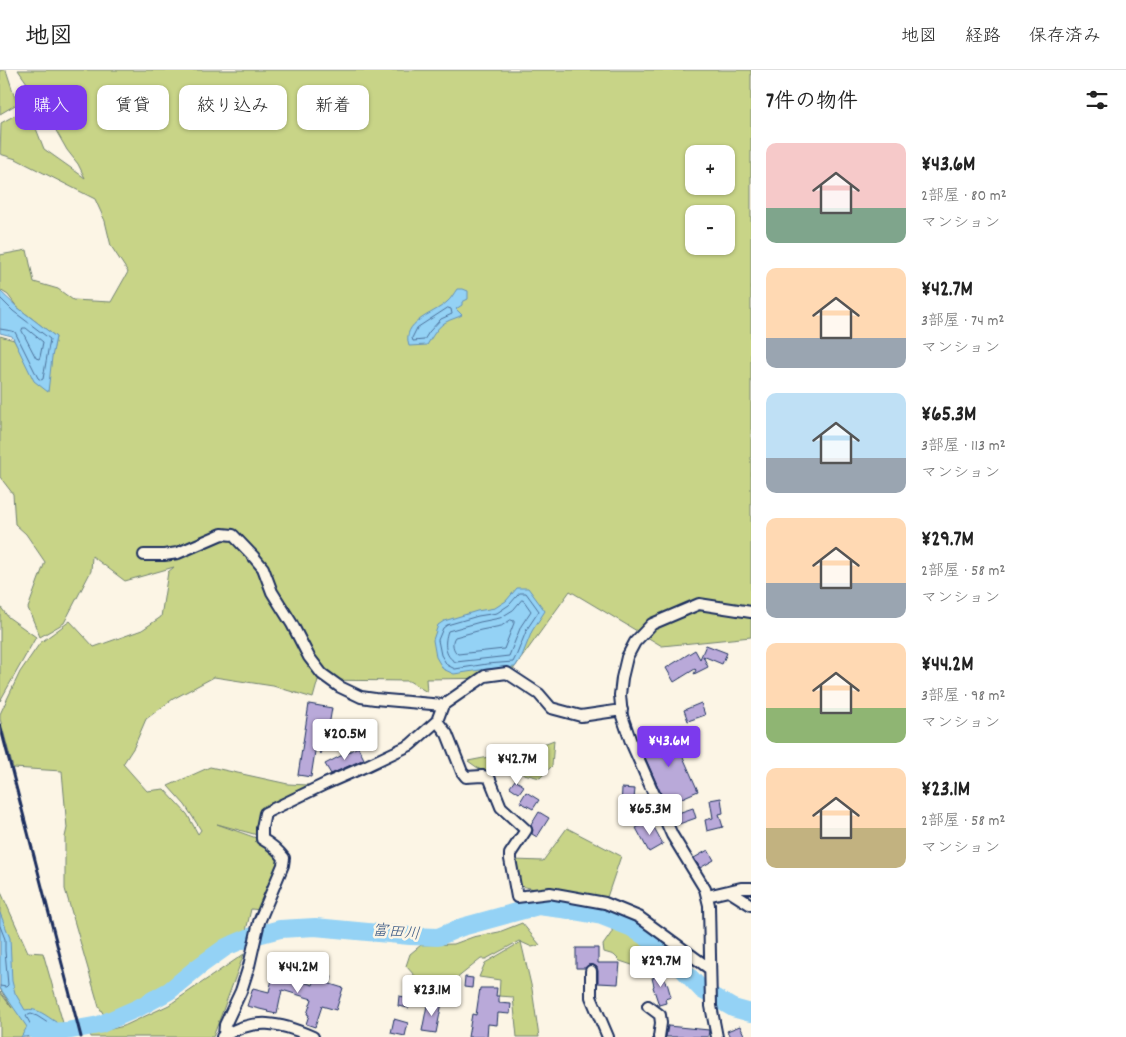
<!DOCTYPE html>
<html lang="ja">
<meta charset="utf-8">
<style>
:root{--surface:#fff;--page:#f6f6f6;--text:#222;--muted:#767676;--line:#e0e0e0;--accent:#7c3aed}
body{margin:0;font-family:Dekko,"Klee One",sans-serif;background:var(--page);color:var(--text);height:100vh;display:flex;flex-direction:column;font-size:19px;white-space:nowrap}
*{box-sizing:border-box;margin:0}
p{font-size:16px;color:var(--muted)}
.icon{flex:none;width:28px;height:28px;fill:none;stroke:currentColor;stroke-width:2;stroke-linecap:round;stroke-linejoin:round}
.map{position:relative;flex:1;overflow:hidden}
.side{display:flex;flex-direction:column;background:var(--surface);width:375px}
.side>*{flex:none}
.top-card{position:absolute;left:15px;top:15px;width:475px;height:45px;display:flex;gap:10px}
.fabs{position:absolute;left:685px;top:75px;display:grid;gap:10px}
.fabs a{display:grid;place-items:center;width:50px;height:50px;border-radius:10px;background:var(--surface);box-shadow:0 1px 4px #0004;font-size:25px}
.price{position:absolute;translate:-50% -42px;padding:0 11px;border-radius:5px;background:#fff;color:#222;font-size:16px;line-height:32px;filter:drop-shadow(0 1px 2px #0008)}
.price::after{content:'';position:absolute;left:50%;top:30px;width:15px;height:11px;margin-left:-8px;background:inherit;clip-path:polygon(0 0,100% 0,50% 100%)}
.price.current{background:var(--accent);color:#fff}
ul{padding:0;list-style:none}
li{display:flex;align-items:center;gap:15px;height:125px;padding:0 15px}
li span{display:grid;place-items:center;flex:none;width:140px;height:100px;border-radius:10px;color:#555}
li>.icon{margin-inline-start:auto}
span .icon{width:60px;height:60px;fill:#fffc;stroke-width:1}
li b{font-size:21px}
h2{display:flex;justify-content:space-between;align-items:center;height:60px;padding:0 15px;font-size:21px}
.tag{padding:0 18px;border-radius:10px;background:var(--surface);box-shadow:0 1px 4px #0004;font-size:18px;line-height:45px}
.tag.current{background:var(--accent);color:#fff}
header{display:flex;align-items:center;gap:30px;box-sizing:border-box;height:70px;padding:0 25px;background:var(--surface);border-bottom:1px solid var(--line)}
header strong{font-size:24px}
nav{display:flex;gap:28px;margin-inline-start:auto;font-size:18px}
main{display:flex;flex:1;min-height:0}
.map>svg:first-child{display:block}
</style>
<header>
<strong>地図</strong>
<nav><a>地図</a><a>経路</a><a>保存済み</a></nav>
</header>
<main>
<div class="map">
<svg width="751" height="967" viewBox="0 0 751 967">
<rect width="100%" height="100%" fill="#fcf5e5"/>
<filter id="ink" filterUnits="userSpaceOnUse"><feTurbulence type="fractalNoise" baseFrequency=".02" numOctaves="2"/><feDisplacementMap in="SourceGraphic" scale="10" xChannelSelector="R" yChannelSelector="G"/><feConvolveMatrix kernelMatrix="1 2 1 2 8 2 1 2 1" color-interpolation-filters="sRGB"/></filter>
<g filter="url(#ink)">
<path fill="#c8d487" stroke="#728272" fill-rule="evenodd" d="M0 0H6L17 34 0 44Z
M18 0H751V567L662 576 570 521 507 608 426 609 427 622 409 611 318 610 313 628 273 616 214 607 173 629 146 649 134 677 123 694 147 721 164 719 187 744 198 764 201 760 185 735 168 716 210 697 288 714 308 715 270 735 261 766 217 754 259 769 277 779 279 796 261 840 251 839 246 861 202 889 188 905 158 922 138 938 106 948 99 937 65 819V767L67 758 62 701 13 698 0 649V644L20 602 40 573 70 551 94 577 142 560 161 547 168 502 174 497 125 511 92 486 91 501 64 553 40 567 28 538 45 492 26 464 15 454 13 424 0 407V266L14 270 22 285 50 294 56 267 17 237 8 225 0 220V185L27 180 34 212 58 219 73 230 111 232 128 202 111 176 105 151 95 129 16 89 0 84 1 53 28 38 44 79 85 108 78 94 67 80 38 29ZM694 84H726V116H694ZM694 144H726V176H694Z
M0 536 8 547 36 567 0 631Z
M554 670 552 696 540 708 520 703H485L468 691 530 679Z
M567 758 621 786 605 833 520 816 514 790 543 791Z
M0 820 28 882 43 883 67 967H0V922L12 938 0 919Z
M522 853 540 875 532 877 521 872 532 919 539 967H517L513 927 499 926 500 910 479 907 485 893 521 872 519 871 486 889H481L456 909 440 913 415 906 406 896 410 884 421 875 454 874 473 867 499 862Z
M612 856 632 863 664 883 666 890 655 896 647 903 638 897 620 891 614 885 604 882 603 875 612 862Z
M244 884 213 967H91L90 964 124 956 169 935Z"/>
<path fill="#94d2f5" stroke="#6491b9" d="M457 219H463L468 221V229L462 232V235L456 239 462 245C457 248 451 249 446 252 438 256 432 267 427 275L409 276C401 251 433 245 447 232 451 229 454 223 457 219Z
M0 221 17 237 56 267 52 287 48 322 34 311 12 266 0 263Z
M517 518H528L545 541 532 561 522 586 515 597 487 599 454 604 443 599 436 587 433 570 438 555 444 551 477 541 495 538 506 531Z
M0 843 10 868 12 911 15 923 25 940C37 937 46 946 56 952L59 967H21L27 957 0 918Z"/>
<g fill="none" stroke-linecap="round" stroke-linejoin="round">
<path stroke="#4b709a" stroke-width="1" d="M0 228 13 241 50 269 43 309 41 310 38 308 15 262 12 261 0 259
M448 238 451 239 452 244 441 249 429 262 424 270 413 271 412 268 417 258Z
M23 258H26L43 272 40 287 39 289 36 288 22 261Z
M520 523H526L539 541 527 559 517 584 513 592 487 594 455 599 447 595 441 585 438 570 443 558 447 555 478 546 497 543 509 535Z
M522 530 524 531 531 541 521 556 509 586 456 592C444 587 444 572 448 561L480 552 500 548 513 540Z
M511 550 514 551V553L504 579 458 584C453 581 451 572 455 567L481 560 501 556Z
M0 856 5 869V881L8 915 6 917 0 916
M27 967 32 957 26 946 31 944 37 946 51 955 54 967"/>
<path stroke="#94d2f5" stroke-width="18" d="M35 961 43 962 66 961 99 955 138 938 169 921 198 897 226 877 250 867 280 859 315 857 410 866 438 867 462 857 538 836 562 839 602 846 630 857 663 878 702 920 733 938 751 943"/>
</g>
<path fill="#b9a9d9" stroke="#1b2f5e" d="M706 575 727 583 722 594 703 586 708 597 694 604 696 600 695 599 674 612 666 598 695 580 700 589Z
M701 633 705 645 688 651 684 640Z
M309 634 332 638 327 668 323 667 321 684 316 675 311 707 298 705Z
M672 662 698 721 666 735 640 676Z
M358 677 364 689 331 704 325 694Z
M515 710 524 716 519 723 510 717Z
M622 718 635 719 633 739 621 738Z
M526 722 539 730 533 739 520 732Z
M721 728 723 743 719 744 723 757 707 761 705 750 713 748 710 730Z
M693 738 696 748 679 754 675 744Z
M539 742 549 748 537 767 532 764 533 760 531 755Z
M650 750 663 774 649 782 636 758Z
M708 780 714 790 700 798 694 788Z
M576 878H598V893H620L618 914 598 913V901L597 897 594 895H588L585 898H576Z
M275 897 288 901 286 907 313 915 317 902 332 906 330 914 343 918 336 940 322 936 315 957 306 954 309 945 307 944 312 929 282 920 277 944 267 942 268 941 247 936 253 918 269 922Z
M662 902 666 914 667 913 671 927 665 929 666 933 659 935 653 917 654 916 652 908H654L653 904Z
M465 907 473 908 472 918 464 917Z
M480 918H497L496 926H499V933L511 934 510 944 498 943 497 955 488 954 487 967H468L472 944 476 945Z
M399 926 411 928 409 938 398 936Z
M428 930 442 933 436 963 422 961Z
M394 949 408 953 405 966 391 963Z
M668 956 709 960 708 967H666Z
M740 956 745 967H730L727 961Z"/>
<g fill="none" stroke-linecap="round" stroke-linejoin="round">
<defs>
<path id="minor" d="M144 485H164L178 483 222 464 233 465 253 486 263 498 272 522 292 554 309 587 322 604 340 617 361 627 375 629 443 635
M437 651 447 664 462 702 466 707 482 706 489 707 501 737 526 760 510 784V789L517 827 550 823 605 833 639 847 710 899
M729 821 751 835
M707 826 741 818H751
M591 901V927L608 967
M648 936 660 945 661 953 659 967
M224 965 225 955 241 921 249 896 259 852 283 795 284 788C278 780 271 774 262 769V758L265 743 325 714 366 696 410 675 437 651 443 635 485 606 507 603 539 624 551 638 581 646 622 640
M222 967C254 947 280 952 313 967
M717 967 711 936 709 835 705 819 672 765 631 672 622 646 620 625 622 608 627 587 635 572 652 554 699 534 751 542"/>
</defs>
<use href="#minor" stroke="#1b2f5e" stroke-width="14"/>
<use href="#minor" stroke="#fcf5e5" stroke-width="10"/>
<path stroke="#1b2f5e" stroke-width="3" d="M0 655 81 967"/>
</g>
</g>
<g text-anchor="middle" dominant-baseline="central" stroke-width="5" stroke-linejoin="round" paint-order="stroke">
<g font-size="16" font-style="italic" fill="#395884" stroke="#fcf5e5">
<text transform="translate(396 863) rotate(5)">富田川</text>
</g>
</g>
</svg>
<div class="fabs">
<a>+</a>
<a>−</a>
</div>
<b class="price" style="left:345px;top:691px">¥20.5M</b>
<b class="price current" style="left:669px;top:698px">¥43.6M</b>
<b class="price" style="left:517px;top:716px">¥42.7M</b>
<b class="price" style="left:650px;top:766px">¥65.3M</b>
<b class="price" style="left:661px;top:918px">¥29.7M</b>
<b class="price" style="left:298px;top:924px">¥44.2M</b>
<b class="price" style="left:432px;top:947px">¥23.1M</b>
<div class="top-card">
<a class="tag current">購入</a>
<a class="tag">賃貸</a>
<a class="tag">絞り込み</a>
<a class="tag">新着</a>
</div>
</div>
<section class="side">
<h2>7件の物件<svg class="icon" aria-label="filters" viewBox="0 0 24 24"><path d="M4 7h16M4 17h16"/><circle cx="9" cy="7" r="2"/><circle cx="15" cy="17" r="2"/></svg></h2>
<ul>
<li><span style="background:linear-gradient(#f6c9c9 65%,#7fa58c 0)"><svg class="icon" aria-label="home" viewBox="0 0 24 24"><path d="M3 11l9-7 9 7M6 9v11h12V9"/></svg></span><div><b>¥43.6M</b><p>2部屋 · 80 m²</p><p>マンション</p></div></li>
<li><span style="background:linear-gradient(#ffd9b3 70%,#9aa5b1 0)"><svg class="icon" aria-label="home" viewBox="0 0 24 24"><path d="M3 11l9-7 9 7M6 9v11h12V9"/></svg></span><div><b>¥42.7M</b><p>3部屋 · 74 m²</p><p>マンション</p></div></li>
<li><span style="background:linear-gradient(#bfe0f5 65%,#9aa5b1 0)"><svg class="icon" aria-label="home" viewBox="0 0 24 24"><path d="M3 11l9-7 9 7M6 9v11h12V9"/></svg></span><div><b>¥65.3M</b><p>3部屋 · 113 m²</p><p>マンション</p></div></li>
<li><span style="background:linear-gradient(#ffd9b3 65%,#9aa5b1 0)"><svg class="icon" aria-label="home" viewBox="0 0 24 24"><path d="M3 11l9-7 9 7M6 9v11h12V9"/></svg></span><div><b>¥29.7M</b><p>2部屋 · 58 m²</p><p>マンション</p></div></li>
<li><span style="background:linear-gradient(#ffd9b3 65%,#8fb573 0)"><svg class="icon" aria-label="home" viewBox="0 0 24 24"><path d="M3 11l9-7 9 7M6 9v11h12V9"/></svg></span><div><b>¥44.2M</b><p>3部屋 · 98 m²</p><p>マンション</p></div></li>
<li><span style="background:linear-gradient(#ffd9b3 60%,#c2b280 0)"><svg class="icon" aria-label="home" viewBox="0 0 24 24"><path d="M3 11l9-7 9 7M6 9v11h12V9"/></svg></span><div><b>¥23.1M</b><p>2部屋 · 58 m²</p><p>マンション</p></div></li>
</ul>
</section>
</main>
